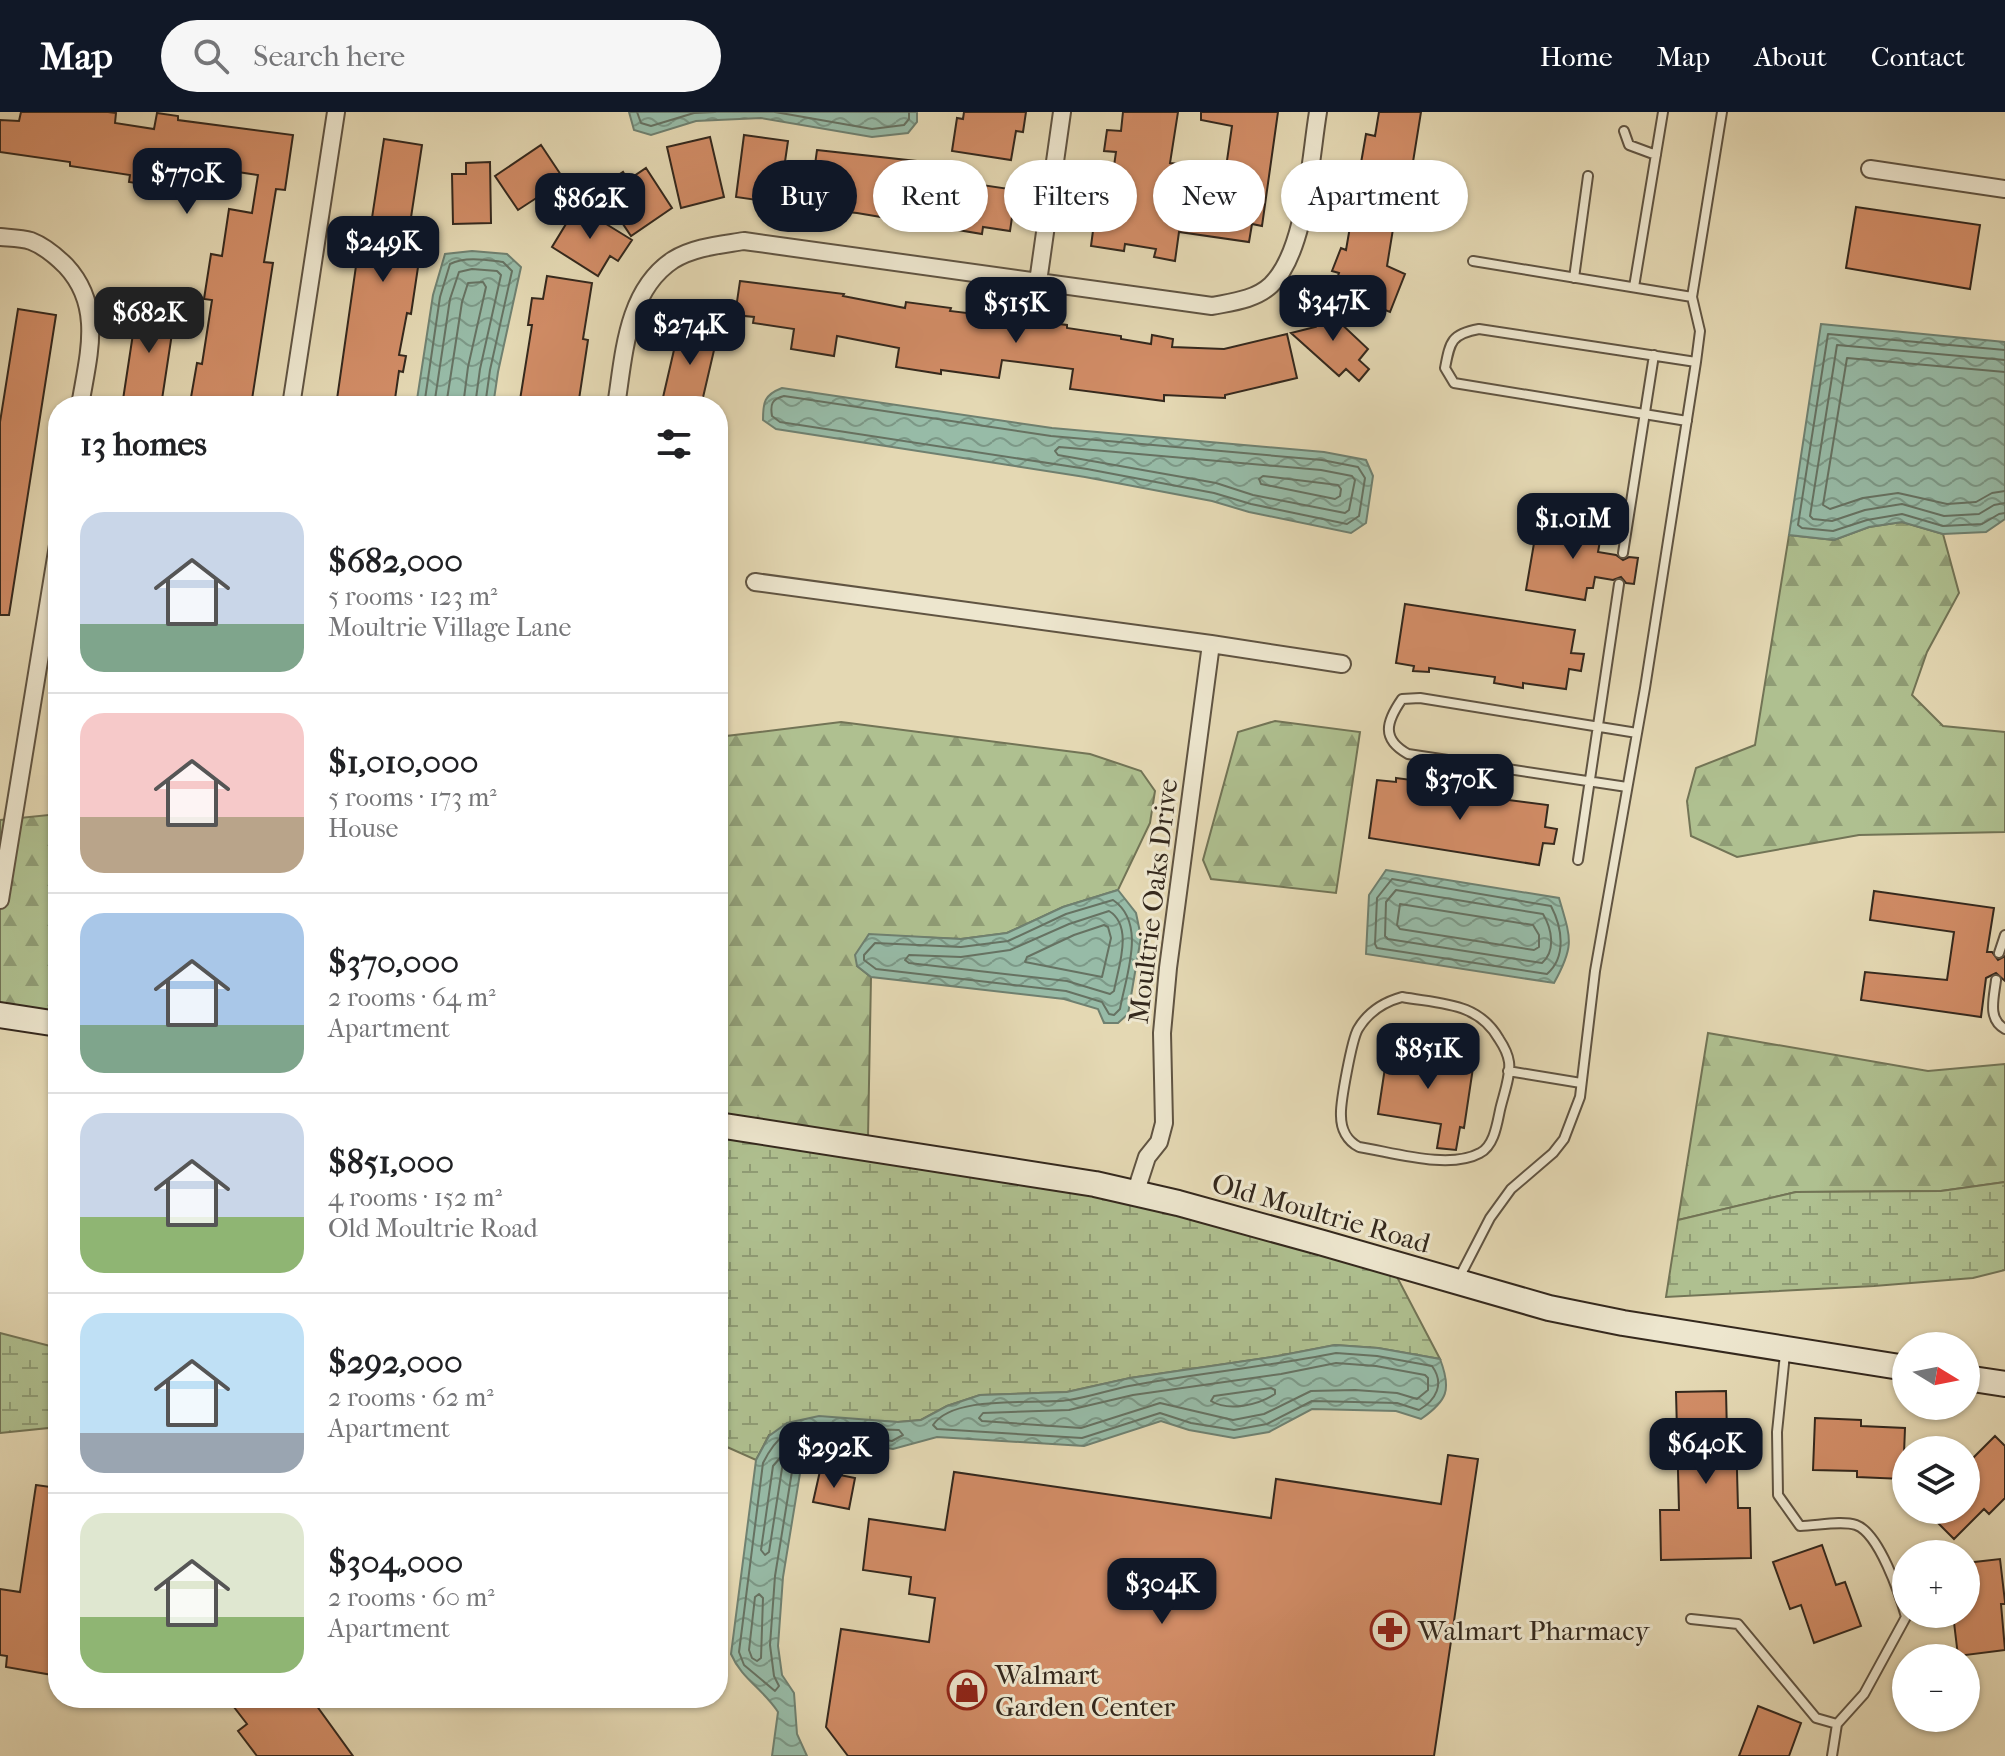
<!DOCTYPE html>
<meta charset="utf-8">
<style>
:root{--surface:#fff;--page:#f6f6f6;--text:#202124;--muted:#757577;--line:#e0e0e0;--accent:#111827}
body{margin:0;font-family:"IM FELL French Canon",serif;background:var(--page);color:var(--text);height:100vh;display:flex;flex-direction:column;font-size:30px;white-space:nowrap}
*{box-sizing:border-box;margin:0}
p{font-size:26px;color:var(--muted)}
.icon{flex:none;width:44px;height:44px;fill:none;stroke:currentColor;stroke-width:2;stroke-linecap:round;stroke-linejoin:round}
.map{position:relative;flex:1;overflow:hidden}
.sheet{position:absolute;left:48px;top:284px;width:680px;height:1312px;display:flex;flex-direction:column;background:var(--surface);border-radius:32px;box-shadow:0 2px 6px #0004}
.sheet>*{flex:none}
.top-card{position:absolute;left:752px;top:48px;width:760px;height:72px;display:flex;gap:16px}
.needle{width:52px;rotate:100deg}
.controls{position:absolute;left:1892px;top:1220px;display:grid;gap:16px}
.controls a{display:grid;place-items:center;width:88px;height:88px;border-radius:50%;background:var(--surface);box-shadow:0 2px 6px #0004;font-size:40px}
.price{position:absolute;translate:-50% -68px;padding:0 18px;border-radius:16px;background:var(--accent);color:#fff;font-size:26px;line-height:52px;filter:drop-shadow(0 2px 4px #0008)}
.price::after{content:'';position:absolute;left:50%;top:48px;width:24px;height:18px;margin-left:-12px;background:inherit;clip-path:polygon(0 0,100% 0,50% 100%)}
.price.active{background:#222;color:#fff}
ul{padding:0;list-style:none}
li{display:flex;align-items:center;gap:24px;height:200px;padding:0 32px}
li+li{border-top:2px solid var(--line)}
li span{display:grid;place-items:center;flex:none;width:224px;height:160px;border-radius:24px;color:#555}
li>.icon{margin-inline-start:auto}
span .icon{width:96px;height:96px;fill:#fffc;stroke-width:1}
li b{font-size:34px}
h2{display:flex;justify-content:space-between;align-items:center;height:96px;padding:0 32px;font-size:34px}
.tag{padding:0 28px;border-radius:36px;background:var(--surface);box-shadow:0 2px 6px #0004;font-size:28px;line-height:72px}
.tag.active{background:var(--accent);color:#fff}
header{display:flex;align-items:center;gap:48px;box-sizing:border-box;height:112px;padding:0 40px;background:var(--accent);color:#fff}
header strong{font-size:38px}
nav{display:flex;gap:44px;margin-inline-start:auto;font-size:28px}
.search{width:560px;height:72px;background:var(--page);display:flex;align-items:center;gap:20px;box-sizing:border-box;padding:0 28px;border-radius:44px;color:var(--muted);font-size:30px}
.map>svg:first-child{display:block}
</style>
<header>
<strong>Map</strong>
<div class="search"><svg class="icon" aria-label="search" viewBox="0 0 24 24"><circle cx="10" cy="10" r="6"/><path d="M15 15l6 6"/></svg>Search here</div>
<nav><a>Home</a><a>Map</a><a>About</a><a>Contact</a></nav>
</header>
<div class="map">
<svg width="2005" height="1644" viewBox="0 0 2005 1644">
<defs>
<pattern id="forest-firs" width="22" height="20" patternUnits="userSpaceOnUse" patternTransform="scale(2)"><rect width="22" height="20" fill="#afc090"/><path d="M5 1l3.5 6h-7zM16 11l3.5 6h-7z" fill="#8f9c75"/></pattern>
<pattern id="wetland-marsh" width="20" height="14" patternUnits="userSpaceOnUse" patternTransform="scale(2)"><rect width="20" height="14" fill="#afc090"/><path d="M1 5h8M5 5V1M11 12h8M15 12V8" fill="none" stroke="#8f9c75"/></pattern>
<pattern id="water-waves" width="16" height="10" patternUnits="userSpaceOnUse" patternTransform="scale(2)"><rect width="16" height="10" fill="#97bba7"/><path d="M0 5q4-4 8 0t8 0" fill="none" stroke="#7c9887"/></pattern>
</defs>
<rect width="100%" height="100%" fill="#e4d8b3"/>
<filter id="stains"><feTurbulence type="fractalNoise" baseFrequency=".0025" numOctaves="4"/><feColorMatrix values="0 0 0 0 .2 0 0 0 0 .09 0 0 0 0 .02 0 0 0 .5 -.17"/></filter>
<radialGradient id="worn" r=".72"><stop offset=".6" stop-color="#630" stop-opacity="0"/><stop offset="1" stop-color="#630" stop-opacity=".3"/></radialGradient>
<path fill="url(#forest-firs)" stroke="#727456" stroke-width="2" d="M1902 410 1943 422 1959 481 1927 540 1912 583 1943 614 2005 620V720L1859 723 1737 745 1691 724 1687 689 1696 656 1755 633 1789 423 1834 428 1869 415Z
M1275 609 1360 620 1336 781 1211 767 1203 748 1238 620Z
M841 610 1090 642 1141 659 1155 679 1150 711 1118 778 1063 795 1007 821 961 827 869 823 857 854 871 865 868 1025 718 1003V625Z
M58 702V902L0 893V708Z
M1708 921 1928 959 2005 952V1070L1941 1079 1796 1080 1678 1108Z"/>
<path fill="url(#wetland-marsh)" stroke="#727456" stroke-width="2" d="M718 1023 1093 1082 1175 1101 1396 1163 1440 1247 1378 1236 1335 1233 1278 1244 1130 1266 1067 1280 980 1283 947 1294 921 1308 898 1310 871 1309 769 1323 756 1348 718 1331Z
M2005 1070V1158L1973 1166 1874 1174 1666 1185 1678 1108 1796 1080 1941 1079Z
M0 1221 58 1236V1315L0 1321Z"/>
<path fill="url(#water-waves)" stroke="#6f8070" stroke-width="2" d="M629 0H917V10L908 21 872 25 761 6 696 9 651 23 634 18Z
M472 139 507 142 521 155 498 260 493 294H416L433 183 445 142Z
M1821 212 2005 230V407L1986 420 1943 422 1902 410 1869 415 1834 428 1789 423Z
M782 276 1052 316 1324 340 1366 348 1373 364 1366 411 1351 421 1249 400 1212 389 1085 365 776 317 763 308C763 290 764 283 782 276Z
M1386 758 1559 786C1571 827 1575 833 1554 871L1366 842 1369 783Z
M1118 778 1136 801 1141 825 1128 902 1118 911H1104L1098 897 1064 887 871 865 857 854 855 843 869 822 961 827 1007 821 1063 795Z
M1335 1233 1378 1236 1440 1247C1452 1278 1447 1289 1421 1307L1396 1299 1312 1297 1269 1320 1234 1326 1189 1318 1161 1309 1084 1334 937 1325 893 1337 833 1327 814 1332 803 1343 783 1465 778 1534 782 1563 794 1581 797 1622 807 1644H772L778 1600C764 1578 741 1566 731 1542L756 1348 769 1324 787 1311 819 1304 898 1310 921 1308 947 1294 980 1283 1067 1280 1130 1266 1278 1244Z"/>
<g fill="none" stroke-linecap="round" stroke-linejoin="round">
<path stroke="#667262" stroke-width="2" d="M637 0 641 11 651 14 694 1 715 0
M775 0 872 17 904 13 909 7V0
M2005 238 1828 222 1798 413 1802 416 1833 419 1867 408 1902 402 1943 414 1982 412 1999 402 2005 401
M2005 248 1837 233 1810 404 1813 407 1832 409 1865 398 1902 392 1944 404 1979 402 1994 393 2005 391
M2005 260 1847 246 1823 393 1830 397 1863 386 1898 381 1947 392 1976 390 1992 381 2005 379
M784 284 1051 324 1322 348 1358 355 1365 366 1359 404 1347 412 1251 392 1214 381 1087 357 780 310 772 304C770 292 772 287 784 284Z
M424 294 440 185 450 152C465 144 487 148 503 150L512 159 490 258 485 294
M434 294 450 187 459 160 472 157 497 159 501 163 480 257 475 294
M446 294 462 190 468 171 483 170 486 175 468 255 463 294
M1059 335 1321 358 1352 364 1355 368 1349 398 1345 401 1253 383 1216 371 1058 343 1055 339Z
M1263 364 1338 373 1341 377 1340 384 1335 387 1261 372 1259 367Z
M1392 767 1551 794C1562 815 1567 845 1547 862L1377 836 1375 832 1377 786Z
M1396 778 1543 802C1552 817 1556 839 1542 851L1388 827 1385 824 1386 790Z
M1113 788C1147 811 1126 863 1120 897L1114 903 1109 902 1102 890 1066 879 876 857 864 848V843L875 831 961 835 1008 829 1066 802Z
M1400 792 1533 813 1539 823V835L1534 838 1400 817 1397 813Z
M1109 799C1134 814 1118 856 1114 879L1110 882 1067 869 909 851 905 848 909 843 961 845 1010 838 1069 812Z
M1104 813 1108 815 1111 826 1102 865 1025 850 1027 845 1074 823Z
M1336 1241 1377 1244 1432 1254C1445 1272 1436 1288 1419 1298L1397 1291 1312 1289 1267 1312 1234 1318 1191 1311 1160 1301 1082 1326 937 1317 933 1313C954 1282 1035 1293 1069 1288 1089 1285 1109 1278 1129 1274 1197 1261 1267 1255 1336 1241Z
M1336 1251 1376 1254 1425 1263 1428 1266V1278L1417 1287 1397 1281 1355 1278 1311 1279 1264 1302 1233 1308 1160 1291 1081 1316 982 1309 979 1306 983 1301 1069 1298 1133 1283 1281 1262Z
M1271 1276 1275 1278V1282C1258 1293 1229 1300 1211 1289L1214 1284Z
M819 1312 827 1313 829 1319 809 1326 795 1341 775 1464 770 1533 774 1564 779 1574 775 1579 744 1553 739 1540 763 1351C778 1321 788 1319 819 1312Z
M868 1317 899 1318 903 1323 892 1329 867 1325 863 1320Z
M780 1346 783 1350 769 1440 765 1443 761 1438 773 1354Z
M759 1482 763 1486 761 1546 757 1549 752 1546 749 1538 755 1485Z"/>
</g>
<path fill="#d18c66" stroke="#34281d" stroke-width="2" d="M21 0H108L116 1 115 11 154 17 157 1 178 4V8L293 23 285 78 276 77 264 150 273 151 251 294H203L190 291 197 251 202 252 212 188 204 187 211 142 222 144 229 97 252 101 258 63 224 58 221 75 169 68 168 76 129 70 130 63 70 54V50L0 40V8L19 9Z
M964 0H1026L1023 20 1016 19 1011 48 952 39 957 6 963 7Z
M1123 0H1178L1170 51 1179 52 1175 84 1209 90 1211 81 1222 83 1232 14 1201 8V0H1278L1262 114 1252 112 1249 130 1179 120 1175 149 1154 145 1156 137 1125 132 1124 139 1091 134 1099 73 1111 75 1116 40 1104 39 1107 18 1121 19Z
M1379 0H1421L1409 75 1400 74 1387 154 1405 162 1390 200 1333 177 1339 161 1332 159 1341 136 1346 138 1366 22 1375 24Z
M744 23 788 29 779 91 736 85Z
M710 25 724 85 681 96 667 35Z
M384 27 422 33 410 112 424 115 411 202 407 201 399 243 406 244 403 260 399 259 394 294H336L363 105 372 106Z
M541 33 561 63V70L518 98 495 64Z
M817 38 916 49 914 63 1016 78 1010 119 983 115 982 122 857 101 809 96Z
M490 50 491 111 453 112 452 62H466V51Z
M646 56 672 96 631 124 599 76 623 60 628 68Z
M577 94 632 128 618 149 610 144 598 164 552 135Z
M1856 95 1980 113 1970 177 1846 156Z
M547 164 592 171 583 227 588 228 578 294H519L532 213H528L532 186 543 187Z
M740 169 844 182 843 184 905 196 906 190 951 196 950 199 1067 213V216L1121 224V227L1151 232 1152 223 1173 227 1172 235 1224 237 1287 222 1297 266 1225 283V286L1164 283V289L1070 277 1073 257 1002 248 999 266 941 258V262L896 255 899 236 837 224 834 244 791 237 794 217 753 211 754 205 735 203Z
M138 189 176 195 161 294H122Z
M1317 189 1368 237 1359 248 1369 257 1359 269 1346 257 1339 264 1291 221 1315 215 1303 205Z
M18 197 56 203 9 503H0V310Z
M680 212 718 221 701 294H661Z
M1538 408 1597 417 1595 428 1600 429 1598 440 1616 443 1623 448 1629 445 1638 446 1634 472 1626 471 1621 465 1613 468 1595 465 1593 476H1587L1585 488 1526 478Z
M1405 492 1575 518 1571 541 1584 542 1581 559 1569 557 1566 577 1523 571V576L1494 571 1495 565 1429 556V560L1413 559 1414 554 1396 551Z
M1396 666 1412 668 1411 672 1439 676 1438 679 1548 693 1545 715 1557 717 1554 732 1543 731 1539 753 1369 726 1377 668 1396 670Z
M1874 779 1994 796 1987 840H1992L1998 848 2005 844V869L1996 861 1986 866 1981 905 1861 888 1865 860 1947 868 1954 820 1870 808Z
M1388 936 1474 949 1464 1016 1460 1015 1456 1038 1437 1036 1441 1012 1378 1002Z
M1726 1279 1727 1322H1736L1738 1396H1750L1751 1446 1661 1448 1660 1398H1679L1676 1280Z
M1815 1306 1861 1308V1314L1905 1316 1903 1367 1857 1365V1359L1813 1358Z
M1995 1324 2005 1334V1386L1989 1402 1984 1397 1954 1427 1925 1398H1966V1353Z
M1448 1343 1478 1347 1434 1644H848L826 1615 841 1517 929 1530 935 1486 909 1482 911 1465 863 1458 869 1407 945 1418 954 1360 1271 1406 1276 1367 1441 1392Z
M820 1359 855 1366 849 1397 813 1390Z
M36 1373 58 1376V1564L6 1555 7 1544 0 1543V1477L20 1480Z
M1822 1433 1836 1473 1845 1470 1861 1514 1814 1531 1801 1493 1790 1497 1773 1450Z
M2000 1447 2005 1490V1492H2001L2005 1538 1958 1544 1953 1502H1966V1451Z
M227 1586H311L353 1644H257L238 1619 247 1612Z
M1758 1594 1801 1611 1789 1644H1739Z"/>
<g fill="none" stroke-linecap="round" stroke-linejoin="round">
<defs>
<path id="lane" d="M1624 19 1629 33 1656 43
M1473 149 1692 185
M1574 166 1588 64
M1634 175 1663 0
M1687 309 1454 271 1445 256C1450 230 1451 222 1479 217L1696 250
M1623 441 1654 243
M1627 675 1408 642C1381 627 1386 610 1402 587L1420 586 1637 621
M1578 748 1619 472
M1999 841 2005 823
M1996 868C1994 886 1987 907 2005 917
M1402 885C1441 892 1478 890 1499 927 1503 933 1508 943 1509 950 1511 964 1503 984 1500 998 1497 1012 1494 1034 1480 1041 1449 1058 1392 1040 1359 1035 1347 1029 1341 1017 1341 1004 1340 991 1352 927 1358 917 1368 900 1384 890 1402 885Z
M1508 959 1581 971
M1459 1166 1490 1106 1511 1077 1553 1041 1564 1027 1580 985 1595 859 1645 576 1696 250 1700 219 1692 185 1722 0
M1691 1507 1738 1512 1816 1606 1837 1612 1864 1582 1906 1505C1900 1483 1879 1421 1856 1413 1841 1408 1816 1414 1800 1414L1778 1383 1777 1320 1785 1242
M1832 1644 1837 1612"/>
<path id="street" d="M1870 57 2005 77
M0 125C10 126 21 126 31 129 44 134 56 144 66 154 104 195 88 244 80 294
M1038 170 1062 0
M291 294 336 0
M616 294C624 244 626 179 673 148 694 135 720 133 744 129L1212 194C1232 190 1255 188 1271 173 1306 139 1310 48 1318 0
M755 470 1211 532 1168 856 1162 921 1164 1011 1159 1030 1147 1045 1135 1082
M1211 532 1342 552
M0 788 58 433"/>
<path id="secondary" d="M0 903 58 912
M718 1013 1095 1072 1178 1091 1323 1131 1549 1196 1623 1211 1906 1256
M1966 1266 2005 1272"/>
</defs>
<use href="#lane" stroke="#605442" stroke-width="12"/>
<use href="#street" stroke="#605442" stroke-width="20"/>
<use href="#secondary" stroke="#34281d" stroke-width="28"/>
<use href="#lane" stroke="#ede6ce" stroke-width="8"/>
<use href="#street" stroke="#ede6ce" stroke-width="16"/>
<use href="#secondary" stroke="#ede6ce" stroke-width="24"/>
</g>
<defs>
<symbol id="pharmacy-ring" viewBox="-11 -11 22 22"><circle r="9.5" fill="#ede6ce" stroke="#8f2418" stroke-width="1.5"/><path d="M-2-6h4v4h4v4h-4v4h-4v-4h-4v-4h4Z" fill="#8f2418"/></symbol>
<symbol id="shop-ring" viewBox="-11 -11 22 22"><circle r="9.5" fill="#ede6ce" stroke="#8f2418" stroke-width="1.5"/><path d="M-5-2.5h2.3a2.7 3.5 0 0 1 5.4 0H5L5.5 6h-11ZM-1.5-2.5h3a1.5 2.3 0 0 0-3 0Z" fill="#8f2418"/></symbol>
</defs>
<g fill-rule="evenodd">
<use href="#pharmacy-ring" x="1368" y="1496" width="44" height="44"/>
<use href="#shop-ring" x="945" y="1556" width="44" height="44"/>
</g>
<g text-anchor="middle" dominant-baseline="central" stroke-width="6" stroke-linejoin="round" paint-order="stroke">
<g font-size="28" fill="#34281d" stroke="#ede6ce">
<text transform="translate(1153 789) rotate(-83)">Moultrie Oaks Drive</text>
<text transform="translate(1321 1101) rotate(16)">Old Moultrie Road</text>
</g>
<g font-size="28" fill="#34281d" stroke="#ede6ce" text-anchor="start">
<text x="1418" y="1518">Walmart Pharmacy</text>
<text x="995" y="1562">Walmart<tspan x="995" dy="32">Garden Center</tspan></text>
</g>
</g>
<rect width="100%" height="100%" filter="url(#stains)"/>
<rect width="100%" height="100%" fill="url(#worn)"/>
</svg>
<div class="controls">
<a><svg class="needle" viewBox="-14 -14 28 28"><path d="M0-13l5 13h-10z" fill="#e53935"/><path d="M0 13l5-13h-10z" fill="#757577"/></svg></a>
<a><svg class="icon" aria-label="layers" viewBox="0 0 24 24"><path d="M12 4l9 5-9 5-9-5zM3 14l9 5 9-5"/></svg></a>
<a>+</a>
<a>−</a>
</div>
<b class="price" style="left:187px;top:104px">$770K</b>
<b class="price" style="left:590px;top:129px">$862K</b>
<b class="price" style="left:383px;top:172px">$249K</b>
<b class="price" style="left:1333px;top:231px">$347K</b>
<b class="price" style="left:1016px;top:233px">$515K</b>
<b class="price active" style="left:149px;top:243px">$682K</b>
<b class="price" style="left:690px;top:255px">$274K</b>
<b class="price" style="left:1573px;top:449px">$1.01M</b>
<b class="price" style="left:1460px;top:710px">$370K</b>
<b class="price" style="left:1428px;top:979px">$851K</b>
<b class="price" style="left:1706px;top:1374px">$640K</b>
<b class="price" style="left:834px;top:1378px">$292K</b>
<b class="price" style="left:1162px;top:1514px">$304K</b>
<div class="top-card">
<a class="tag active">Buy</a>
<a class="tag">Rent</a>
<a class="tag">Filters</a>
<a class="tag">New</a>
<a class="tag">Apartment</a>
</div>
<section class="sheet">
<h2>13 homes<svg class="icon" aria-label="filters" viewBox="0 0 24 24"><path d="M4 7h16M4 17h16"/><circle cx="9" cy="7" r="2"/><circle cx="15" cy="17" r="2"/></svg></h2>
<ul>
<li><span style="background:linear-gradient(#c9d6e8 70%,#7fa58c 0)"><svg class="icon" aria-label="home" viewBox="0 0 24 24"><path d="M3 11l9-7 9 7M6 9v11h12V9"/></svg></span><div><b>$682,000</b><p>5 rooms · 123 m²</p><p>Moultrie Village Lane</p></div></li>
<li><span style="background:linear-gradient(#f6c9c9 65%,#b9a48a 0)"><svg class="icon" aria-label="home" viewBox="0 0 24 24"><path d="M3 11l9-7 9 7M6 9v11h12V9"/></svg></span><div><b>$1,010,000</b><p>5 rooms · 173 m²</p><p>House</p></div></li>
<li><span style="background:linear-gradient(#a9c7e8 70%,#7fa58c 0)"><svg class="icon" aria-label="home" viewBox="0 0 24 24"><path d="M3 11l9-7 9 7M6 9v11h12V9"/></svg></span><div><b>$370,000</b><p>2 rooms · 64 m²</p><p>Apartment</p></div></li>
<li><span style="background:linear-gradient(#c9d6e8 65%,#8fb573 0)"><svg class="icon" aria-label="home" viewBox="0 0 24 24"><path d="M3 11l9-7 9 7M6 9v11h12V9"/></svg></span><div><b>$851,000</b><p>4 rooms · 152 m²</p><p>Old Moultrie Road</p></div></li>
<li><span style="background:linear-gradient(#bfe0f5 75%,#9aa5b1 0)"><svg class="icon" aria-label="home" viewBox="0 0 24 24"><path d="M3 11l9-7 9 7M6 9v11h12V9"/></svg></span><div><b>$292,000</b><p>2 rooms · 62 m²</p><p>Apartment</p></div></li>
<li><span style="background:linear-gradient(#dfe7d0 65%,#8fb573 0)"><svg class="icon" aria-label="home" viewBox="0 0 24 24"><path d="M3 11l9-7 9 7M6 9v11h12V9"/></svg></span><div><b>$304,000</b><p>2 rooms · 60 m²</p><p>Apartment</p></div></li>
</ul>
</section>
</div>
